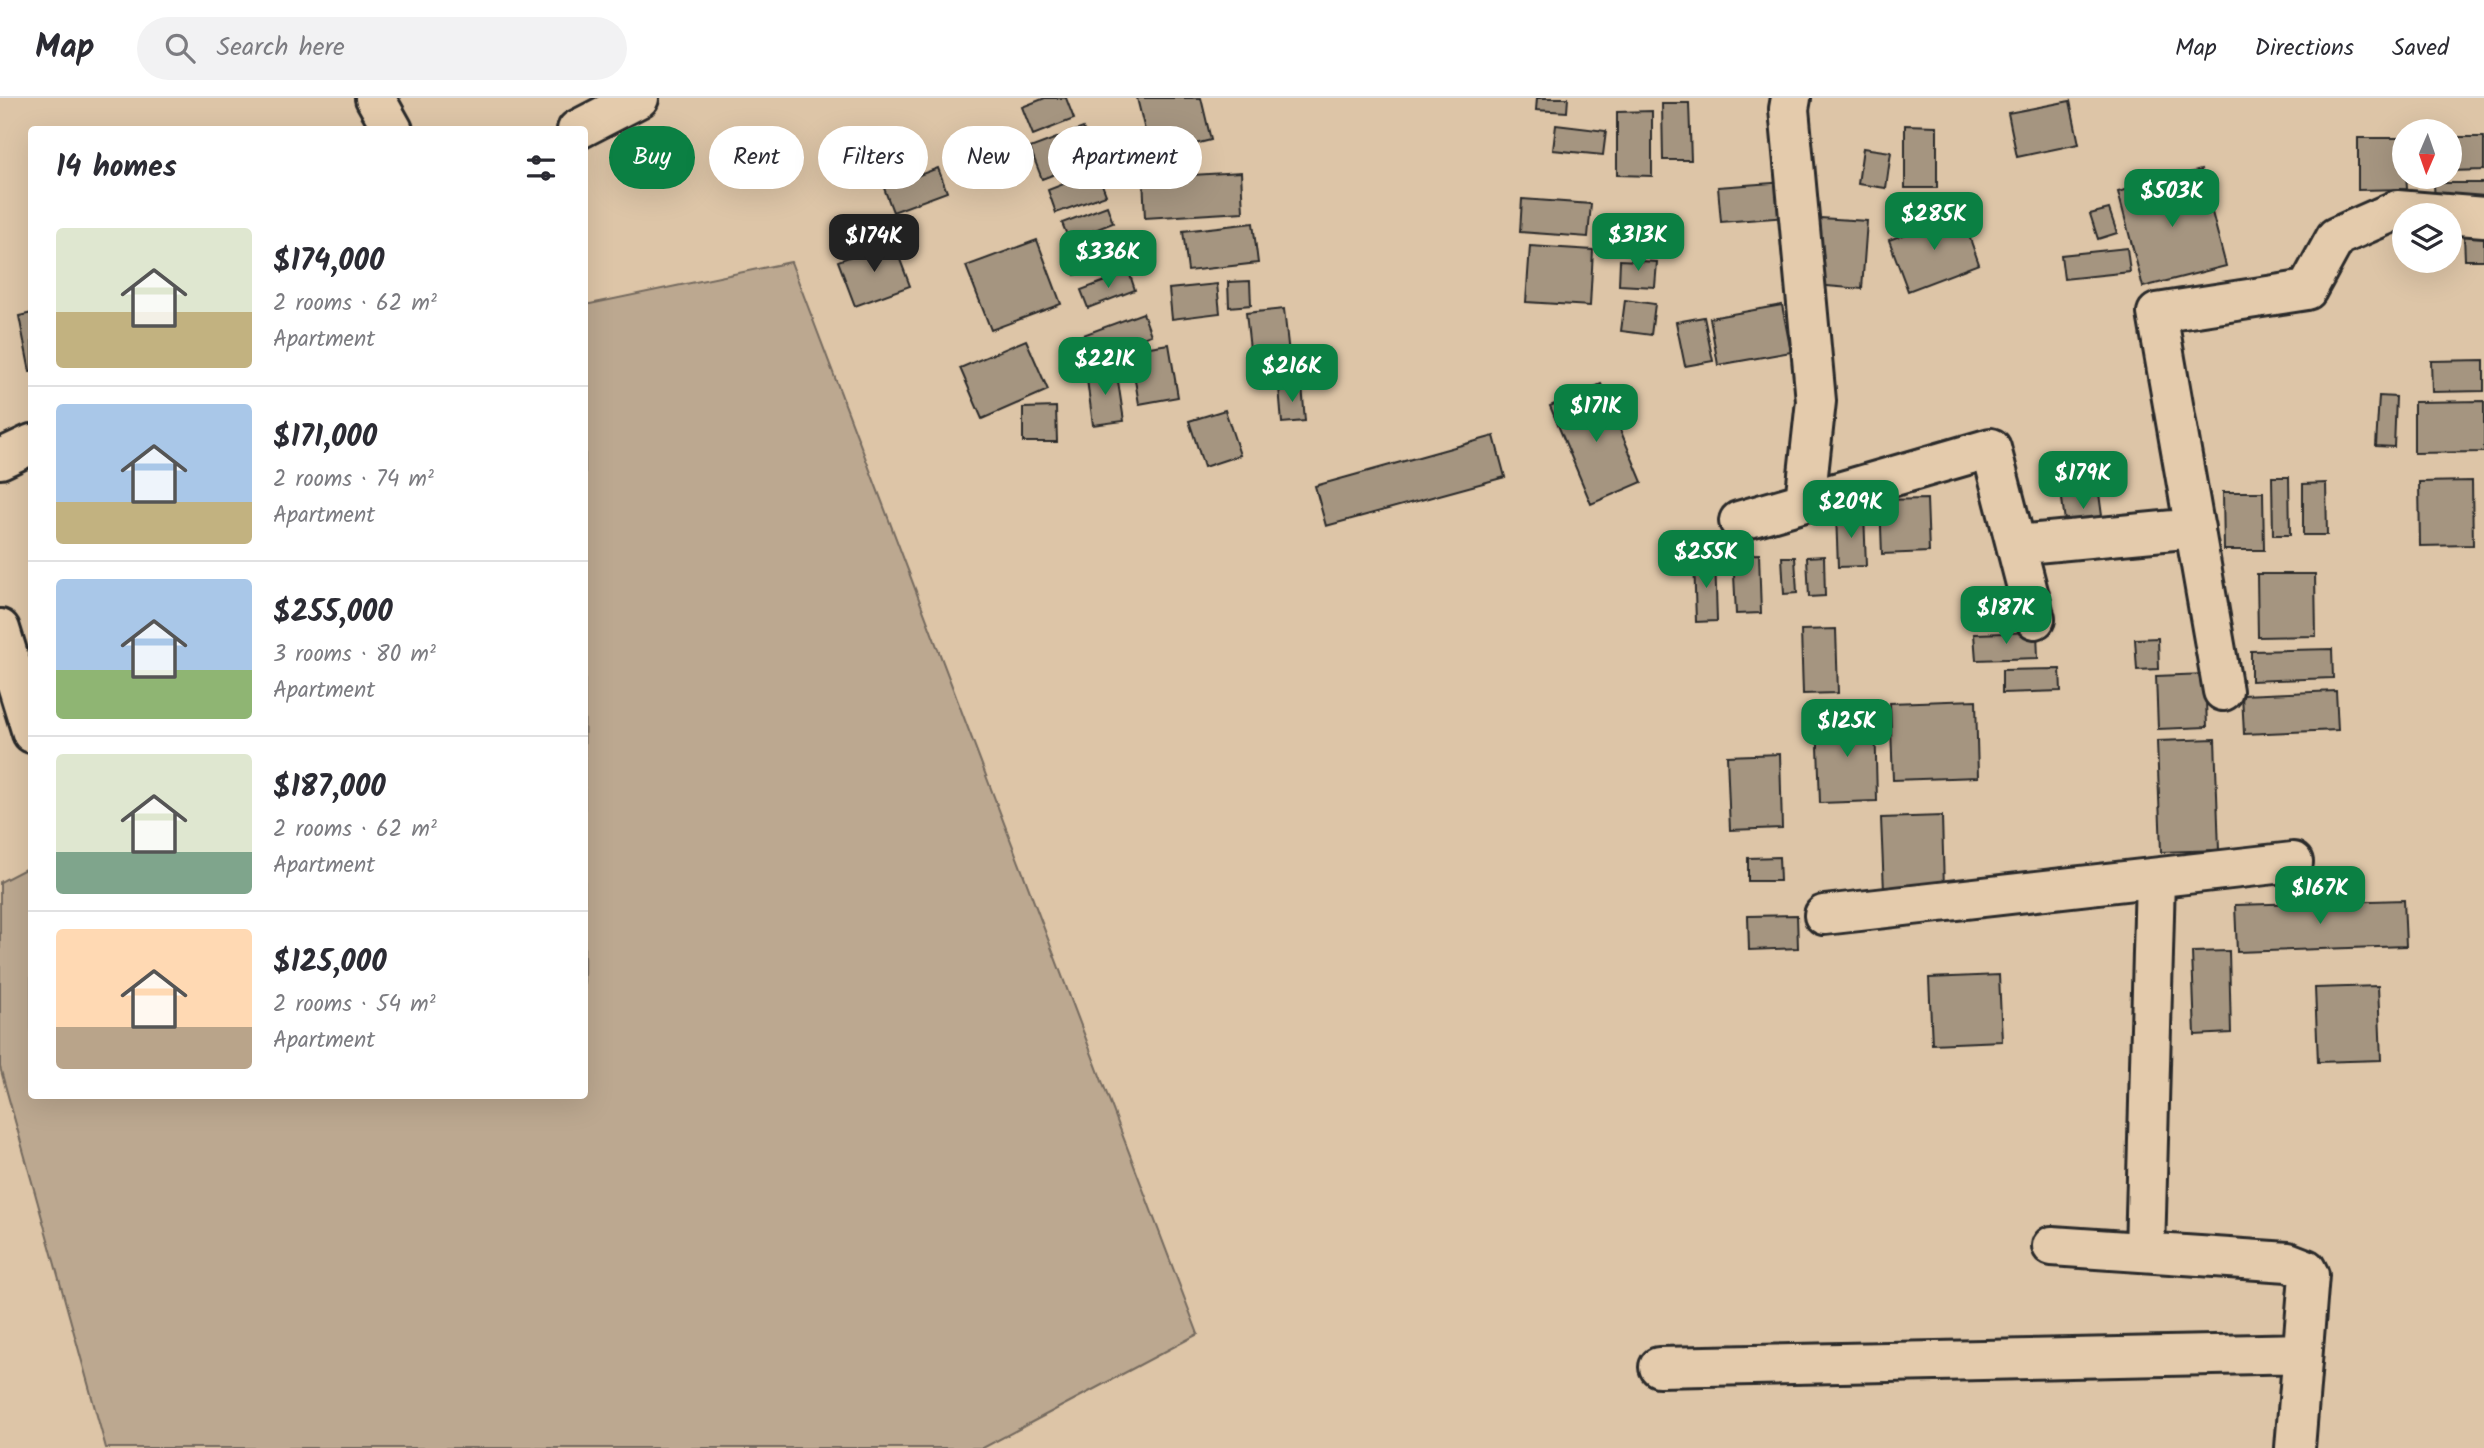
<!DOCTYPE html>
<meta charset="utf-8">
<style>
:root{--surface:#fff;--page:#f2f2f3;--text:#2b2b33;--muted:#7c7c81;--line:#e1e1e2;--accent:#0b8043}
body{margin:0;font-family:Kalam,sans-serif;background:var(--page);color:var(--text);height:100vh;display:flex;flex-direction:column;font-size:26px;white-space:nowrap}
*{box-sizing:border-box;margin:0}
p{font-size:23px;color:var(--muted)}
.icon{flex:none;width:38px;height:38px;fill:none;stroke:currentColor;stroke-width:2;stroke-linecap:round;stroke-linejoin:round}
.map{position:relative;flex:1;overflow:hidden}
.panel{position:absolute;left:28px;top:28px;width:560px;height:973px;display:flex;flex-direction:column;background:var(--surface);border-radius:7px;box-shadow:0 7px 28px #0002}
.panel>*{flex:none}
.top-card{position:absolute;left:609px;top:28px;width:665px;height:63px;display:flex;gap:14px}
.needle{width:46px;rotate:182deg}
.tools{position:absolute;left:2392px;top:21px;display:grid;gap:14px}
.tools a{display:grid;place-items:center;width:70px;height:70px;border-radius:50%;background:var(--surface);box-shadow:0 7px 28px #0002;font-size:35px}
.price{position:absolute;translate:-50% -60px;padding:0 16px;border-radius:14px;background:var(--accent);color:#fff;font-size:23px;line-height:46px;filter:drop-shadow(0 2px 4px #0008)}
.price::after{content:'';position:absolute;left:50%;top:42px;width:21px;height:16px;margin-left:-10px;background:inherit;clip-path:polygon(0 0,100% 0,50% 100%)}
.price.current{background:#222;color:#fff}
ul{padding:0;list-style:none}
li{display:flex;align-items:center;gap:21px;height:175px;padding:0 28px}
li+li{border-top:2px solid var(--line)}
li span{display:grid;place-items:center;flex:none;width:196px;height:140px;border-radius:7px;color:#555}
li>.icon{margin-inline-start:auto}
span .icon{width:84px;height:84px;fill:#fffc;stroke-width:1}
li b{font-size:30px}
h2{display:flex;justify-content:space-between;align-items:center;height:84px;padding:0 28px;font-size:30px}
.tag{padding:0 24px;border-radius:32px;background:var(--surface);box-shadow:0 7px 28px #0002;font-size:24px;line-height:63px}
.tag.current{background:var(--accent);color:#fff}
header{display:flex;align-items:center;gap:42px;box-sizing:border-box;height:98px;padding:0 35px;background:var(--surface);border-bottom:2px solid var(--line)}
header strong{font-size:33px}
nav{display:flex;gap:38px;margin-inline-start:auto;font-size:24px}
.search{width:490px;height:63px;background:var(--page);display:flex;align-items:center;gap:18px;box-sizing:border-box;padding:0 24px;border-radius:38px;color:var(--muted);font-size:26px}
.map>svg:first-child{display:block}
</style>
<header>
<strong>Map</strong>
<div class="search"><svg class="icon" aria-label="search" viewBox="0 0 24 24"><circle cx="10" cy="10" r="6"/><path d="M15 15l6 6"/></svg>Search here</div>
<nav><a>Map</a><a>Directions</a><a>Saved</a></nav>
</header>
<div class="map">
<svg width="2484" height="1350" viewBox="0 0 2484 1350">
<rect width="100%" height="100%" fill="#ddc5a7"/>
<filter id="ink" filterUnits="userSpaceOnUse"><feTurbulence type="fractalNoise" baseFrequency=".0143" numOctaves="2"/><feDisplacementMap in="SourceGraphic" scale="14" xChannelSelector="R" yChannelSelector="G"/><feConvolveMatrix kernelMatrix="1 2 1 2 8 2 1 2 1" color-interpolation-filters="sRGB"/></filter>
<g filter="url(#ink)">
<path fill="#bca890" stroke="#746a5e" stroke-width="2" d="M791 164 1198 1236 983 1350H106L0 969V784L31 768 32 998H584L585 207Z"/>
<path fill="#a59580" stroke="#2b2b2b" stroke-width="2" d="M1045 0H1066L1074 21 1033 37 1022 9Z
M1137 0H1201L1211 42 1151 57Z
M1537 0H1568L1567 14 1536 12Z
M2070 3 2079 46 2017 59 2008 15Z
M1662 5H1689L1691 62H1663Z
M1652 13V78L1617 77V14Z
M1556 27 1606 33 1603 57 1553 52Z
M1905 27 1937 28V90H1905Z
M1083 30 1095 61 1042 81 1030 50Z
M2450 39H2484V72L2450 73Z
M2358 40H2404L2407 91 2358 92Z
M1863 50 1891 54 1886 90 1858 86Z
M938 70 947 94 893 114 884 90Z
M2201 72 2226 168 2143 189 2118 94Z
M1097 73 1106 97 1056 115 1048 92Z
M1241 74 1243 114 1145 120 1143 80Z
M1786 84 1788 119 1721 124 1718 89Z
M2434 85H2484V104L2435 105Z
M1522 101 1591 106 1588 139 1520 134Z
M1107 108 1113 125 1069 142 1062 125Z
M2109 111 2117 135 2098 141 2090 116Z
M1961 115 1979 166 1908 193 1889 142Z
M1820 120 1867 123 1862 191 1815 187Z
M1253 125 1258 165 1188 173 1183 133Z
M2464 137H2484V162H2465Z
M1037 142 1061 206 991 232 966 168Z
M1120 142 1126 158 1075 177 1069 161Z
M893 143 910 188 855 208 838 163Z
M1530 148 1593 152 1590 208 1526 204Z
M2127 150 2130 174 2064 181 2061 157Z
M1620 162 1657 164 1655 189 1619 187Z
M1129 174 1135 192 1088 210 1081 192Z
M1250 183 1251 207 1229 209 1228 184Z
M1217 186 1220 215 1172 221 1169 191Z
M1625 202 1655 206 1651 237 1621 233Z
M1782 207 1791 254 1718 267 1710 220Z
M1284 211 1290 265 1252 270 1246 215Z
M32 215V274H30L19 218Z
M1143 215 1151 237 1083 262 1075 240Z
M1704 219 1713 263 1685 268 1676 224Z
M1026 242 1048 292 982 321 960 270Z
M1169 246 1178 299 1139 306 1130 252Z
M2484 262V293L2432 294 2431 263Z
M1116 270 1124 323 1093 327 1086 274Z
M1601 286 1642 384 1591 406 1550 308Z
M1302 287 1305 323 1282 325 1279 289Z
M2379 298 2396 299 2394 349 2376 348Z
M2484 303V354L2414 355V304Z
M1056 309 1057 344H1023V310Z
M1225 312 1240 357 1204 369 1189 323Z
M1494 338 1505 379 1326 428 1315 388Z
M2272 379H2289L2290 437H2273Z
M2472 383 2473 447 2420 448 2419 384Z
M2326 385 2327 437H2303V386Z
M2098 388 2104 433 2067 438 2061 394Z
M2223 394H2263L2264 452H2224Z
M1927 401 1929 454 1882 456 1880 402Z
M1864 415 1866 468 1838 469 1836 416Z
M1759 456 1761 515 1736 516 1733 457Z
M1824 458 1825 498 1809 499 1807 459Z
M1715 459 1717 523 1696 524 1694 460Z
M1782 459H1795L1797 495 1784 496Z
M2257 476H2315L2316 538 2258 539Z
M1836 531 1838 595 1803 596 1801 532Z
M2037 534 2038 560 1976 562 1974 536Z
M2158 540 2159 571 2137 572 2135 541Z
M2332 551 2333 580 2251 583V553Z
M2060 571 2061 593 2002 595V572Z
M2205 576 2207 629 2158 631 2156 578Z
M2336 593 2338 632 2244 636 2242 597Z
M1976 602 1978 679 1893 682 1890 605Z
M1875 618 1877 703 1820 705 1817 620Z
M2215 641 2219 752 2161 754 2157 643Z
M1780 656 1782 730 1730 732 1727 658Z
M1942 718 1944 791 1884 793 1881 720Z
M1779 759 1780 783H1748V760Z
M2404 802 2406 848 2237 854 2235 807Z
M1797 817 1798 850 1749 852 1748 818Z
M2229 853 2231 935 2195 937 2192 854Z
M1999 877 2002 943 1932 946 1929 880Z
M2378 888 2381 962 2318 964 2315 890Z"/>
<g fill="none" stroke-linecap="round" stroke-linejoin="round">
<defs>
<path id="minor" d="M375 0 393 32
M1791 0 1789 11 1816 303 1805 404
M577 32 639 0
M0 361 32 346
M1739 423 1991 350 2035 521
M2016 447 2195 430
M0 531 32 635
M2223 593 2157 215 2307 192 2336 139 2397 112 2484 119
M1824 817 2293 764
M2052 1148 2288 1164 2306 1171 2309 1177 2295 1350
M2145 1154 2155 780
M1659 1269 2302 1255"/>
</defs>
<use href="#minor" stroke="#2b2b2b" stroke-width="44"/>
<use href="#minor" stroke="#e4cbac" stroke-width="38"/>
</g>
</g>
</svg>
<div class="tools">
<a><svg class="needle" viewBox="-14 -14 28 28"><path d="M0-13l5 13h-10z" fill="#e53935"/><path d="M0 13l5-13h-10z" fill="#7c7c81"/></svg></a>
<a><svg class="icon" aria-label="layers" viewBox="0 0 24 24"><path d="M12 4l9 5-9 5-9-5zM3 14l9 5 9-5"/></svg></a>
</div>
<b class="price" style="left:2172px;top:131px">$503K</b>
<b class="price" style="left:1934px;top:154px">$285K</b>
<b class="price" style="left:1638px;top:175px">$313K</b>
<b class="price current" style="left:874px;top:176px">$174K</b>
<b class="price" style="left:1108px;top:192px">$336K</b>
<b class="price" style="left:1105px;top:299px">$221K</b>
<b class="price" style="left:1292px;top:306px">$216K</b>
<b class="price" style="left:1596px;top:346px">$171K</b>
<b class="price" style="left:2083px;top:413px">$179K</b>
<b class="price" style="left:1851px;top:442px">$209K</b>
<b class="price" style="left:1706px;top:492px">$255K</b>
<b class="price" style="left:2006px;top:548px">$187K</b>
<b class="price" style="left:1847px;top:661px">$125K</b>
<b class="price" style="left:2320px;top:828px">$167K</b>
<div class="top-card">
<a class="tag current">Buy</a>
<a class="tag">Rent</a>
<a class="tag">Filters</a>
<a class="tag">New</a>
<a class="tag">Apartment</a>
</div>
<section class="panel">
<h2>14 homes<svg class="icon" aria-label="filters" viewBox="0 0 24 24"><path d="M4 7h16M4 17h16"/><circle cx="9" cy="7" r="2"/><circle cx="15" cy="17" r="2"/></svg></h2>
<ul>
<li><span style="background:linear-gradient(#dfe7d0 60%,#c2b280 0)"><svg class="icon" aria-label="home" viewBox="0 0 24 24"><path d="M3 11l9-7 9 7M6 9v11h12V9"/></svg></span><div><b>$174,000</b><p>2 rooms · 62 m²</p><p>Apartment</p></div></li>
<li><span style="background:linear-gradient(#a9c7e8 70%,#c2b280 0)"><svg class="icon" aria-label="home" viewBox="0 0 24 24"><path d="M3 11l9-7 9 7M6 9v11h12V9"/></svg></span><div><b>$171,000</b><p>2 rooms · 74 m²</p><p>Apartment</p></div></li>
<li><span style="background:linear-gradient(#a9c7e8 65%,#8fb573 0)"><svg class="icon" aria-label="home" viewBox="0 0 24 24"><path d="M3 11l9-7 9 7M6 9v11h12V9"/></svg></span><div><b>$255,000</b><p>3 rooms · 80 m²</p><p>Apartment</p></div></li>
<li><span style="background:linear-gradient(#dfe7d0 70%,#7fa58c 0)"><svg class="icon" aria-label="home" viewBox="0 0 24 24"><path d="M3 11l9-7 9 7M6 9v11h12V9"/></svg></span><div><b>$187,000</b><p>2 rooms · 62 m²</p><p>Apartment</p></div></li>
<li><span style="background:linear-gradient(#ffd9b3 70%,#b9a48a 0)"><svg class="icon" aria-label="home" viewBox="0 0 24 24"><path d="M3 11l9-7 9 7M6 9v11h12V9"/></svg></span><div><b>$125,000</b><p>2 rooms · 54 m²</p><p>Apartment</p></div></li>
</ul>
</section>
</div>
